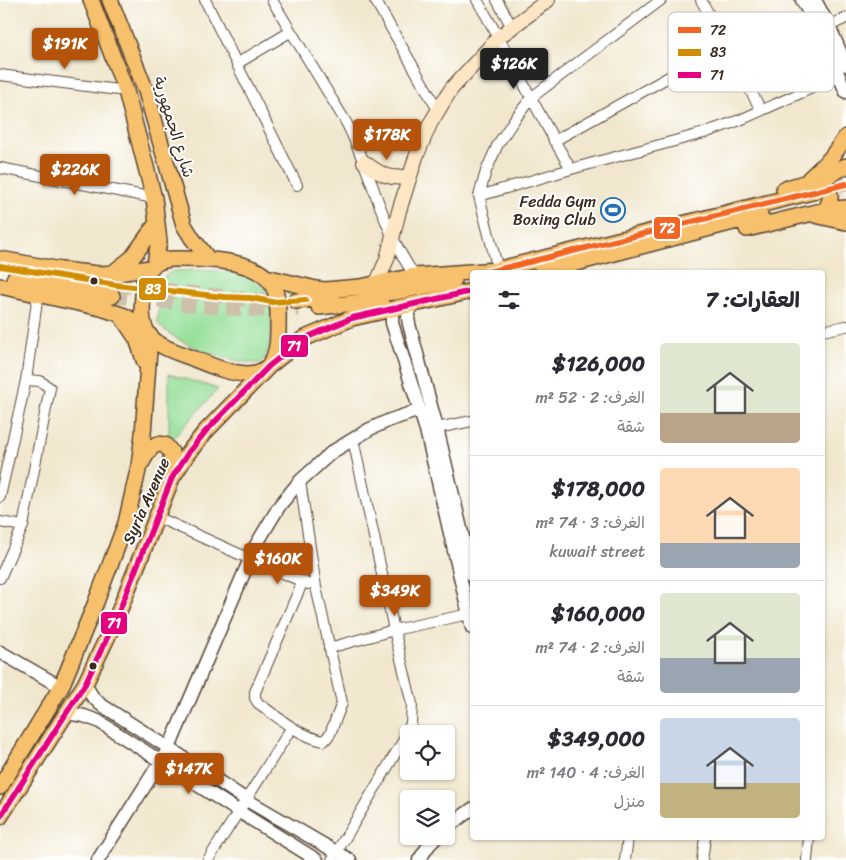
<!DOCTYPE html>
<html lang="ar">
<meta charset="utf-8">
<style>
:root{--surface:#fff;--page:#f2f2f3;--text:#2b2b33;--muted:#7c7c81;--line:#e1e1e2;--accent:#b45309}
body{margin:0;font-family:Sriracha,"Playpen Sans Arabic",sans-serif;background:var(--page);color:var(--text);direction:rtl;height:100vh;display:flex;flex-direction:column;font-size:19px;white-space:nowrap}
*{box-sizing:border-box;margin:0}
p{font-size:16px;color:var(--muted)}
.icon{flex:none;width:28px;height:28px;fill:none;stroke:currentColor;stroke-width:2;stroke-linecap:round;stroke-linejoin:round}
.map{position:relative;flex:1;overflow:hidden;direction:ltr}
.panel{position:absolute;left:470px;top:270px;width:355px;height:570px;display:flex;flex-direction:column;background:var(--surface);border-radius:5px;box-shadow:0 1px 4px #0004;direction:rtl}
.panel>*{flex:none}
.buttons{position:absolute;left:400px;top:725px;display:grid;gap:10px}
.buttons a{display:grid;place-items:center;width:55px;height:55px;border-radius:5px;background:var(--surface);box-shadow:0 1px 4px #0004;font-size:25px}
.price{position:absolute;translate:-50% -42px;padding:0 11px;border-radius:5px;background:var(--accent);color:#fff;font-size:16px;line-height:32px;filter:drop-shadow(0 1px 2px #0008)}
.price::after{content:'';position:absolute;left:50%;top:30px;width:15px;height:11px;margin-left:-8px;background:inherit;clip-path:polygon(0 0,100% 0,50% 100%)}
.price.on{background:#222;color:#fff}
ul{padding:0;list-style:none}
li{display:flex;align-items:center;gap:15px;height:125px;padding:0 25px}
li+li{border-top:1px solid var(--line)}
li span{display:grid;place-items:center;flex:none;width:140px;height:100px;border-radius:5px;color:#555}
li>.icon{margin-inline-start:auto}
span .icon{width:60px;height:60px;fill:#fffc;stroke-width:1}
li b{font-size:21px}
h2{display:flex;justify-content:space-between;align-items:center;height:60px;padding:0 25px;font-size:21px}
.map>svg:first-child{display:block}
</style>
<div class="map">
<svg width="846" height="860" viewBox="0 0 846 860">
<rect width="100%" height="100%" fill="#fff"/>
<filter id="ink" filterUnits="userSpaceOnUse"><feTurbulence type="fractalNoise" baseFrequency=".02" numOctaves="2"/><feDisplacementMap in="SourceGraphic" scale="10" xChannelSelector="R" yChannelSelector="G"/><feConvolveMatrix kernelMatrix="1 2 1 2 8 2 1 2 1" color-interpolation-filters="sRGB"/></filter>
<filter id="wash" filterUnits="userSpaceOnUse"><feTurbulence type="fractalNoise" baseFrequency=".0096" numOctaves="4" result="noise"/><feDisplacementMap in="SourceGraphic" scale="20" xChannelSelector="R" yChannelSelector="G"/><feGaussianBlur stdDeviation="1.12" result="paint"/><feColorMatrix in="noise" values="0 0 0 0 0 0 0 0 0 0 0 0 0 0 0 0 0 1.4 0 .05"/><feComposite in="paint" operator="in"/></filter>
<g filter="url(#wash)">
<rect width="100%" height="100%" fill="#f1e7ce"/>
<path fill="#96df99" stroke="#68845c" d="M174 271C201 270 256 266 269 297 272 305 271 315 271 324 270 338 271 353 260 363 235 365 171 343 157 322L161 284C163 277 167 274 174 271Z
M169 374 218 389 169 443Z"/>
</g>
<g filter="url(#ink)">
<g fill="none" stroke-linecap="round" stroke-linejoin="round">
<path stroke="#cdc1ab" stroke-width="15" stroke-dasharray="15 8" stroke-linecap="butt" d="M816 191 846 184
M116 285 274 302
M112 296C174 301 236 313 298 309"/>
<defs>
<path id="minor" d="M205 0 297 185
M272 0 347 124C372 173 382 230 415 276
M375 0 438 110
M477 0C510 55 538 114 571 169
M497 0 512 27
M701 0 761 110
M829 26 846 18
M238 63 290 32
M0 75 126 91
M554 141 726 45
M0 168 154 198
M479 196 571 169 704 133 740 120 839 76
M498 270 479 196 486 171 498 144 514 120 532 97 661 0
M822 331 846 326
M432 429 472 421
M300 481 316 587 342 703 330 734 324 741C300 737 278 717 258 703L255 698V692L303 581
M0 497 26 380 38 294
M157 517 250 559 308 584
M0 522 23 526
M0 578 23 526 50 388 40 381 26 380
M329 648 394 630 469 614
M208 860 292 727
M332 860 403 741 411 723 412 704 394 630 353 439
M625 860 628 838
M702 860 705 838
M807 860 809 838"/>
<path id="tertiary" d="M802 0 821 34 846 92
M815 0 829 26 846 65
M410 306 408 318 409 324 437 428 472 575
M392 310V323L426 430 472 628
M0 652 61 687
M85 684 92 696 100 704 169 748 245 799 350 860
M67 713 84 716 98 721 238 811 317 860
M446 828 472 809
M98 860 169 748 256 545 280 505 300 481 332 452 370 429 390 420 420 410
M419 860 429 845 438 836"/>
<path id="secondary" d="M364 162C378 173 392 182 410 175
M374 284 378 280 387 259 399 211 416 157 430 124 445 99 452 88 499 37 548 0"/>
<path id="primary" d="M91 0 126 91 154 198 159 241 155 263
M110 0 146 91 184 225 192 238 209 260
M809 179 830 159 846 137
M818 179C831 186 834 198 825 210
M784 189 827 176 846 166
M815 215 846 222
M747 229 825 210 846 208
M0 259 61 270 98 274 118 273 150 268
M173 259C203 259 267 257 276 294 279 307 278 319 278 332 278 394 229 373 192 358 177 352 156 347 147 332 139 318 143 299 144 283 146 267 157 260 173 259Z
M114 272 132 258 157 223
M488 272 816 191
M542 272 760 215
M266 277 316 289 325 290 360 287 415 276 497 270
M14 279 112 296
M0 286 101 308 125 316 146 330
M366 294 396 292 454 280
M296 301 333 297
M319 307 381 300
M122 317 137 339 145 363
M142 462C148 452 152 441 165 445L171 452 172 478
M0 787 61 687 96 602 126 523 139 466 143 434 150 336
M0 817 85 684 116 619 172 478 188 453 205 432 269 366 303 339 352 318 472 291"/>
</defs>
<use href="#minor" stroke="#564638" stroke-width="12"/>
<use href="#tertiary" stroke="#564638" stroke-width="15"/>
<use href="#secondary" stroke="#564638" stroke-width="16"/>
<use href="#primary" stroke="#564638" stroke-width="18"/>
<use href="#minor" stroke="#fff" stroke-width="10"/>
<use href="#tertiary" stroke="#fff" stroke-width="12"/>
<use href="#secondary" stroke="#fce6c4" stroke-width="14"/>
<use href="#primary" stroke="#f7c06c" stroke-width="15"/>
<defs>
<path id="bus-1" d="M488 272 846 184"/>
<path id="bus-2" d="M0 266 116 285 224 297 251 298 272 302 306 300"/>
<path id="bus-3" d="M0 817 85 684 116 619 172 478 188 453 205 432 269 366 303 339 352 318 472 291"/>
</defs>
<use href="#bus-1" stroke="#fff" stroke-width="10"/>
<use href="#bus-2" stroke="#fff" stroke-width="10"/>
<use href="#bus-3" stroke="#fff" stroke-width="10"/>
<use href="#bus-1" stroke="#f26522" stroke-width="6"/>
<use href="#bus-2" stroke="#d18d06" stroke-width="6"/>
<use href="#bus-3" stroke="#e5007d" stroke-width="6"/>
</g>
</g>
<defs>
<symbol id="stadium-ring" viewBox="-11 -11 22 22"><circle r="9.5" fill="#fff" stroke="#1f6fb2" stroke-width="1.5"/><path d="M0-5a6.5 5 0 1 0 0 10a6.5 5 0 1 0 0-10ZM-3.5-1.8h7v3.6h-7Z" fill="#1f6fb2"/></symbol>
</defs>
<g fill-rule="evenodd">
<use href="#stadium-ring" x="599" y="196" width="28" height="28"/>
</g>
<g fill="#3b2a1e" stroke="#fff" stroke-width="2">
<circle cx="94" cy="281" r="4.5"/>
<circle cx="93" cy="666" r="4.5"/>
</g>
<g text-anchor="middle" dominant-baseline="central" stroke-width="4" stroke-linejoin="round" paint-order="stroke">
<g font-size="16" fill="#3b2a1e" stroke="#fff">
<text transform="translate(174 127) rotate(73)">شارع الجمهورية</text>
<text transform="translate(146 501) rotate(-66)">Syria Avenue</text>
</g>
<g font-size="16" fill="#3b2a1e" stroke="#fff" text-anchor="end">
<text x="596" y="201">Fedda Gym<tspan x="596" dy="18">Boxing Club</tspan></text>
</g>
</g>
<rect x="668" y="12" width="166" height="80" rx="8" fill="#fff" stroke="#c4bfbc" stroke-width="1"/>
<rect x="678" y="27" width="23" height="6" fill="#f26522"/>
<rect x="678" y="49" width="23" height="7" fill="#d18d06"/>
<rect x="678" y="72" width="23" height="6" fill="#e5007d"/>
<g font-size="14" fill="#3b2a1e">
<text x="710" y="35">72</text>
<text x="710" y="57">83</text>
<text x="710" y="80">71</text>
</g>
<g stroke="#fff" stroke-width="2">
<rect x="653" y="216" width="28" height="24" rx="5" fill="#f26522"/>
<rect x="138" y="277" width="29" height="24" rx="5" fill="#d18d06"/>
<rect x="280" y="334" width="29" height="24" rx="5" fill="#e5007d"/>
<rect x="100" y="611" width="28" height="24" rx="5" fill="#e5007d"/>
</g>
<g font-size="14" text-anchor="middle" font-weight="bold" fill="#fff">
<text x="667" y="233">72</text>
<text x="153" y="294">83</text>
<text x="294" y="351">71</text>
<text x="114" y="628">71</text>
</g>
</svg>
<div class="buttons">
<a><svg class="icon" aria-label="locate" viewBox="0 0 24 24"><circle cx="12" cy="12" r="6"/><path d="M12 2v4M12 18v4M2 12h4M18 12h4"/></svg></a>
<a><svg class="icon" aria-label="layers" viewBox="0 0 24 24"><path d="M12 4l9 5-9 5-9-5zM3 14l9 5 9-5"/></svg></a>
</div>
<b class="price" style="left:65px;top:70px">$191K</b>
<b class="price on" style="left:514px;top:90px">$126K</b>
<b class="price" style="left:387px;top:161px">$178K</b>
<b class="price" style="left:75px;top:196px">$226K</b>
<b class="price" style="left:278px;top:585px">$160K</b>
<b class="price" style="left:395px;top:617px">$349K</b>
<b class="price" style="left:189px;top:795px">$147K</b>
<section class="panel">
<h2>العقارات: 7<svg class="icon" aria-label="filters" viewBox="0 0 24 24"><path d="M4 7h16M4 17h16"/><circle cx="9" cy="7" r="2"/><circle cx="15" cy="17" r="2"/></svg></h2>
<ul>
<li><span style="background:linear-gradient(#dfe7d0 70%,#b9a48a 0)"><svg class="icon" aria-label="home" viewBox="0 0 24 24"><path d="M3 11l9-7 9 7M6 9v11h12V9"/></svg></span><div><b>$126,000</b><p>الغرف: 2 · 52 m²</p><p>شقة</p></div></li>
<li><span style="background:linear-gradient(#ffd9b3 75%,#9aa5b1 0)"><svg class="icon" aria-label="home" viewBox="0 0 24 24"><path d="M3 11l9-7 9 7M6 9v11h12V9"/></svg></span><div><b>$178,000</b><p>الغرف: 3 · 74 m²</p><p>kuwait street</p></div></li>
<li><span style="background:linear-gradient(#dfe7d0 65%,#9aa5b1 0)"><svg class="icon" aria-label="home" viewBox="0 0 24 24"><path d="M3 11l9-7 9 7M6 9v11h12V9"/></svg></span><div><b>$160,000</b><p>الغرف: 2 · 74 m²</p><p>شقة</p></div></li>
<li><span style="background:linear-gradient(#c9d6e8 65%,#c2b280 0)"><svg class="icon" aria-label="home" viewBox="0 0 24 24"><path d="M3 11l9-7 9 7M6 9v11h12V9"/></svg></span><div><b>$349,000</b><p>الغرف: 4 · 140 m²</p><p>منزل</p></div></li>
</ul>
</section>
</div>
